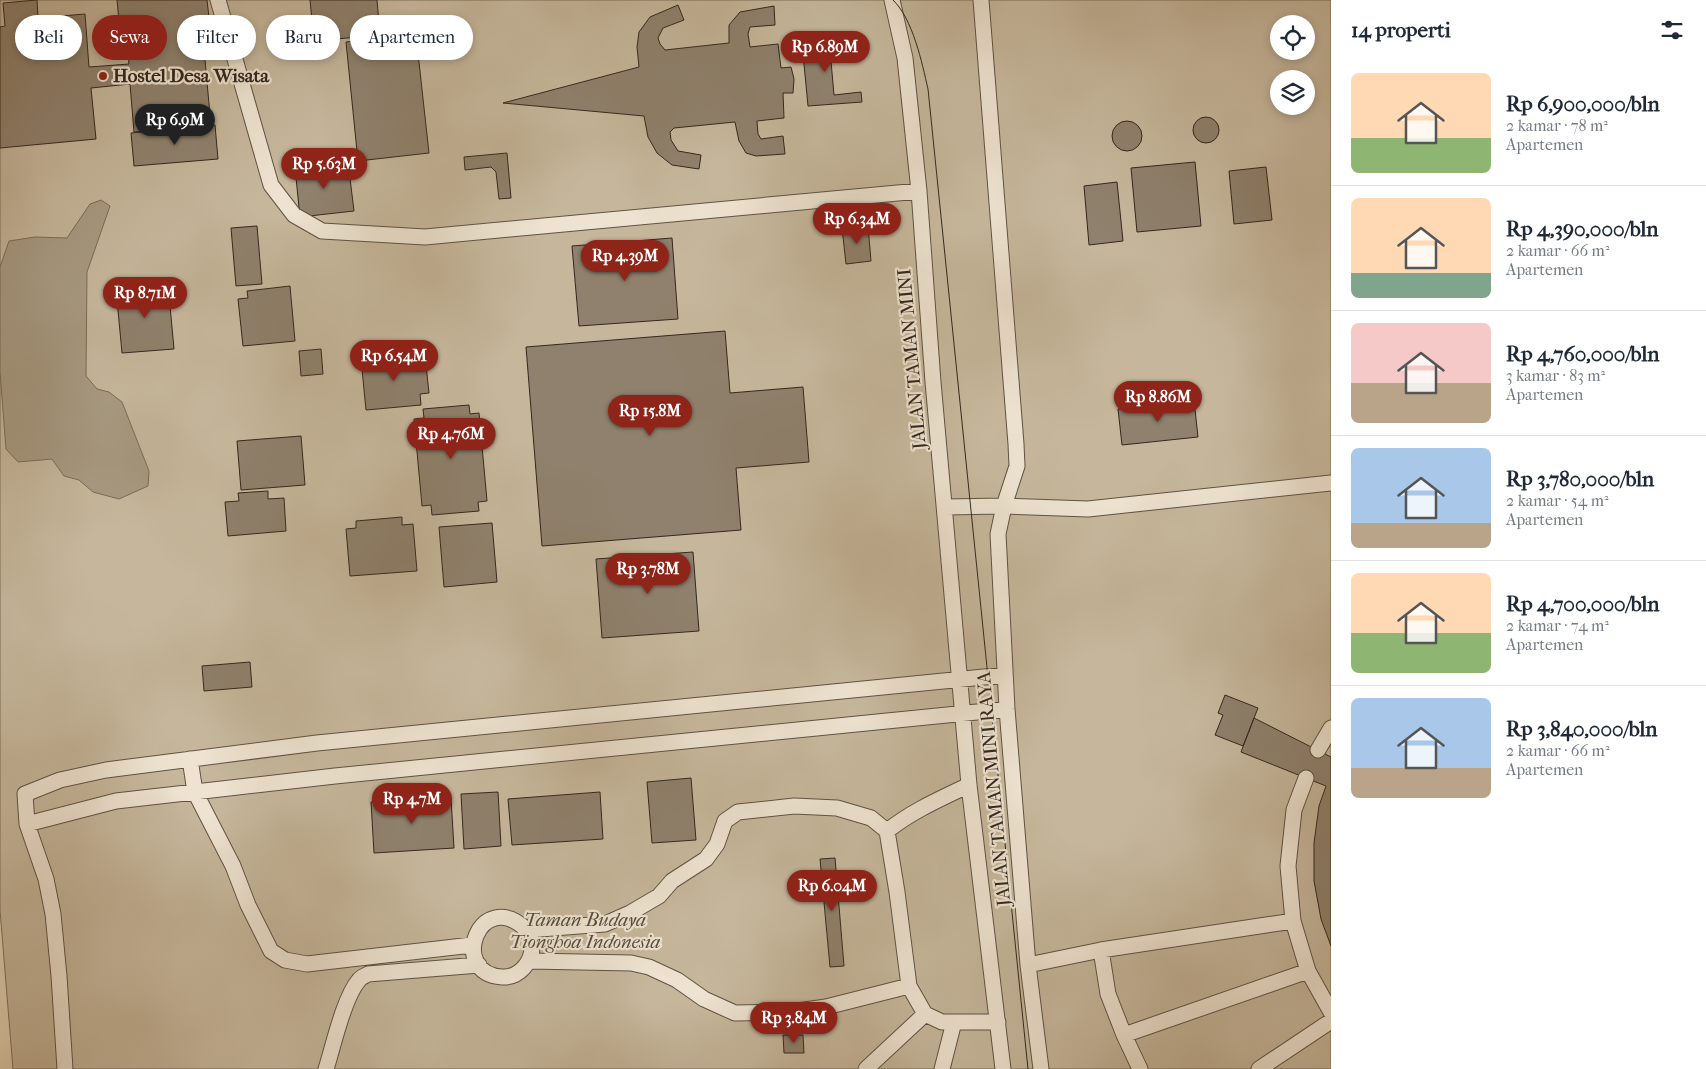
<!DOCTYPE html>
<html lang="id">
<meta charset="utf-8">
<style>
:root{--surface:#fff;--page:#f2f2f3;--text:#1f2937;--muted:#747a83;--line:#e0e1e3;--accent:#8f2418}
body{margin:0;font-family:"IM FELL French Canon",serif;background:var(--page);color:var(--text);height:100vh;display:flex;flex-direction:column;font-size:19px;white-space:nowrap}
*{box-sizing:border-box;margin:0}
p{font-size:16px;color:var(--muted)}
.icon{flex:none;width:28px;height:28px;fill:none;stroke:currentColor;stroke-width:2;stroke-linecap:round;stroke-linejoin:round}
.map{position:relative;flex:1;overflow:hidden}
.side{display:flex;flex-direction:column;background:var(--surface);width:375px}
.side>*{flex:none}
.guide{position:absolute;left:15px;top:15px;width:475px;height:45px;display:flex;gap:10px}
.tools{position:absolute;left:1270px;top:15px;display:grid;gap:10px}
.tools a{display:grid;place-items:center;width:45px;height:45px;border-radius:50%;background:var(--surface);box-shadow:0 2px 8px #0003;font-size:25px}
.price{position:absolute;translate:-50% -42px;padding:0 11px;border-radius:18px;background:var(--accent);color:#fff;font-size:16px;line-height:32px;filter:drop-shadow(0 1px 2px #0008)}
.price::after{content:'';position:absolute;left:50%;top:30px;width:15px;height:11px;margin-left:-8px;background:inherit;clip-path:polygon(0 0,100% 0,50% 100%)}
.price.selected{background:#222;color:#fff}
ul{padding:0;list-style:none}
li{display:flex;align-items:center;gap:15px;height:125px;padding:0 20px}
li+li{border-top:1px solid var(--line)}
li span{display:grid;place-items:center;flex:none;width:140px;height:100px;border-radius:8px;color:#555}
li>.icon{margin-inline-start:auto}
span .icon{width:60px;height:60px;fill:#fffc;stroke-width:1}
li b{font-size:21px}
h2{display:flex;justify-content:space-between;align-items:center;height:60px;padding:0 20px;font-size:21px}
.pill{padding:0 18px;border-radius:22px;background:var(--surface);box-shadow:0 2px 8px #0003;font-size:18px;line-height:45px}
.pill.selected{background:var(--accent);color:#fff}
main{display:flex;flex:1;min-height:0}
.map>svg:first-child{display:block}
</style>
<main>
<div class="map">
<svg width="1331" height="1069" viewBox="0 0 1331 1069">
<rect width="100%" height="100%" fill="#e4d4b6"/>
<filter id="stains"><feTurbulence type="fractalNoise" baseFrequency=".004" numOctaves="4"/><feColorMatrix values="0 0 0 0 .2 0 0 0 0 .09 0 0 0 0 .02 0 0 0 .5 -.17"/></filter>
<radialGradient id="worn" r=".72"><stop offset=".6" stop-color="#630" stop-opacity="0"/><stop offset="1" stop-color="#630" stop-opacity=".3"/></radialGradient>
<path fill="#c6b79c" stroke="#7c705d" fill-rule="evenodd" d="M0 0H1331V1069H13L0 910ZM1279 24H1306V51H1279ZM1279 79H1306V106H1279Z"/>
<path fill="#a79a82" stroke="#786c5a" d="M101 200 110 206 87 272 86 376 97 389 109 392 122 402 149 471 148 486 119 499 93 492 79 480 64 476 52 459 18 462 6 449 0 372V267L9 241 35 237 67 238 90 204Z"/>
<path fill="#8f816d" stroke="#32281e" d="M37 0 38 18 85 14 89 67 129 64 126 31 120 32 117 0H207L210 26 202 27 211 126 134 132 130 84 91 88 96 139 0 148V27L5 26 3 3Z
M310 0H377L380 35 314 41Z
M678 5 684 20 663 28 658 38 660 44 665 50 729 43V25L740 12 774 6 775 25 750 27 748 34 750 47 778 44 781 68 791 67 794 79 793 93H783L784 118 757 121 758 134 761 139 783 136 785 154 756 156 746 153 739 141 735 122 674 128 670 132 671 140 678 151 701 155 699 169 672 165 657 153 648 137 644 116 503 103 639 67 637 47 639 32 650 17Z
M416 35 429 153 358 161 346 42Z
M856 38 857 48 830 50 834 95 861 92 862 102 808 106 802 43Z
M1193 130a13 13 0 1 1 26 0a13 13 0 1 1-26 0Z
M1112 136a15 15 0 1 1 30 0a15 15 0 1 1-30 0Z
M215 125 218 159 134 166 131 133Z
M507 153 511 198 499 199 496 172 491 167 465 170 464 157Z
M348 162 354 211 300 217 295 168Z
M1195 162 1201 226 1137 232 1131 168Z
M1266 167 1272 220 1234 224 1229 171Z
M1117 182 1123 241 1089 245 1084 186Z
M257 226 262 284 236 286 231 228Z
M868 226 871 261 846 264 842 228Z
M672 238 678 319 579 326 572 246Z
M168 284 174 349 122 353 116 289Z
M290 286 295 341 243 346 238 299 248 298 247 291Z
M725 331 730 393 803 387 809 462 736 468 741 530 542 546 526 347Z
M321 349 323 374 301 376 299 351Z
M416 354 417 366 426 365 429 393 420 394 421 405 366 410 361 359Z
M1194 400 1198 437 1122 445 1118 409Z
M469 405 470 414 479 413 487 501 478 502 479 511 432 515 431 505 422 506 414 419 424 418 423 409Z
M301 436 305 485 241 490 237 441Z
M268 491V499L284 498 286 531 228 536 225 502 239 501 238 493Z
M402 517V525L413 524 417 571 350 576 346 529 356 528V521Z
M492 523 497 582 444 587 439 527Z
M693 552 699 631 602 638 596 559Z
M250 662 252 687 204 691 202 666Z
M1225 695 1258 708 1243 746 1215 735 1223 715 1218 713Z
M1254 718 1331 757V946L1321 919 1314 881V843L1319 806 1326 786 1241 752Z
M691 778 696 840 652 843 647 782Z
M498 792 501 846 464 849 461 794Z
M600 792 603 839 512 845 508 799Z
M451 798 454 848 374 853 371 802Z
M835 858 844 966 830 967 820 859Z
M783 1035H803L804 1053H784Z"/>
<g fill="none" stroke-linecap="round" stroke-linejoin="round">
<defs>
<path id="service" d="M218 0 271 185 294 215 322 231 425 237 919 191
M892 0 905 58 919 191 933 382 969 785 1003 1069
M981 0 1016 444 1017 466 1004 506 998 534 1007 709 1028 965 1041 1069
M945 507 1004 506 1088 509 1331 483
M1318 750 1331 728
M190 759 195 792 233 866 248 905 271 951 285 960 307 964 472 945
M1306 778 1294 810 1288 866 1293 921 1308 971 1331 1012
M27 824 116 801 335 776 1007 709
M887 831C912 811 940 799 969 785
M527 930C529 935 532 940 532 945 533 962 519 978 502 977 448 974 479 885 527 930L605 924 630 913 659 896 672 881 706 859 717 844 725 821 738 812 794 806 837 808 871 818 887 831 897 892 909 986 826 1007 791 1012 735 1013 704 999 677 980 649 967 631 963 529 961
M1101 950 1108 994 1124 1035 1140 1069
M1028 965 1101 950 1293 921
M909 986 925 1014 942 1022H998
M1124 1035 1308 971
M65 1069 59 976 53 914 46 879 27 824 25 794 60 780 106 770 317 743 1004 675
M326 1069C333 1047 344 997 359 980 361 977 365 976 368 974L479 965
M866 1069 925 1014
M942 1069 954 1022
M1259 1069 1331 1021"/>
</defs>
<use href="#service" stroke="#5e5344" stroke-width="17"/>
<use href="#service" stroke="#ede3d0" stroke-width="15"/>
<path stroke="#32281e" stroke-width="1" d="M893 0C913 19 922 63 928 89L1028 1069"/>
</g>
<circle fill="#8f2418" stroke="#ede3d0" stroke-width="2" cx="103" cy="76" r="5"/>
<g text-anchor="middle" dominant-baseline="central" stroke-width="4.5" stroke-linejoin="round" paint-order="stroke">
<g font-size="19" font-weight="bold" fill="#32281e" stroke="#ede3d0" text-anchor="start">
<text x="113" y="76">Hostel Desa Wisata</text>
</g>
<g font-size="19" fill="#32281e" stroke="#ede3d0">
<text transform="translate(912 359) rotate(-95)">JALAN TAMAN MINI</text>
<text transform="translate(994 789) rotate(-95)">JALAN TAMAN MINI RAYA</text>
</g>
<g font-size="19" font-style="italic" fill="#574c3e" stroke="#ede3d0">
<text x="585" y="920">Taman Budaya<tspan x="585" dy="22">Tionghoa Indonesia</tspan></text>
</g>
</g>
<rect width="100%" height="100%" filter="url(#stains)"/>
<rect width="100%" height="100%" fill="url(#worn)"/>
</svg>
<div class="tools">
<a><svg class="icon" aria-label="locate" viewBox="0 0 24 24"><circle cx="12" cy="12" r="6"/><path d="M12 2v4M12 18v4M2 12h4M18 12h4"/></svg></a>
<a><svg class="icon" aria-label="layers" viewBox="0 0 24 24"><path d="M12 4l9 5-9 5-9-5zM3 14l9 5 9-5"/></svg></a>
</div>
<b class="price" style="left:825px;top:73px">Rp 6.89M</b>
<b class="price selected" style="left:175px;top:146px">Rp 6.9M</b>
<b class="price" style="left:324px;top:190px">Rp 5.63M</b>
<b class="price" style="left:857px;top:245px">Rp 6.34M</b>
<b class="price" style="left:625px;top:282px">Rp 4.39M</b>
<b class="price" style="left:145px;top:319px">Rp 8.71M</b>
<b class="price" style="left:394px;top:382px">Rp 6.54M</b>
<b class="price" style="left:1158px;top:423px">Rp 8.86M</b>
<b class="price" style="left:650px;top:437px">Rp 15.8M</b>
<b class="price" style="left:451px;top:460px">Rp 4.76M</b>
<b class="price" style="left:648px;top:595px">Rp 3.78M</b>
<b class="price" style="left:412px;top:825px">Rp 4.7M</b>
<b class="price" style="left:832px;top:912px">Rp 6.04M</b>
<b class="price" style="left:794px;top:1044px">Rp 3.84M</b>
<div class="guide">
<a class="pill">Beli</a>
<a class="pill selected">Sewa</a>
<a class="pill">Filter</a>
<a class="pill">Baru</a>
<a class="pill">Apartemen</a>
</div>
</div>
<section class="side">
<h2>14 properti<svg class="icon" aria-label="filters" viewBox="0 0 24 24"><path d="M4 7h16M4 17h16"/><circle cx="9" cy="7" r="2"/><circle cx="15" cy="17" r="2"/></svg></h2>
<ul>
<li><span style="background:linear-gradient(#ffd9b3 65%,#8fb573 0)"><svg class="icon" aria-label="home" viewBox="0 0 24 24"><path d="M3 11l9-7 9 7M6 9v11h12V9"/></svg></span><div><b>Rp 6,900,000/bln</b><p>2 kamar · 78 m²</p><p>Apartemen</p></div></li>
<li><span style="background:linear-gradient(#ffd9b3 75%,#7fa58c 0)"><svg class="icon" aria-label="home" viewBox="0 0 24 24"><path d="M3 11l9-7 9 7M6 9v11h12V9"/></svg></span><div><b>Rp 4,390,000/bln</b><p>2 kamar · 66 m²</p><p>Apartemen</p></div></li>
<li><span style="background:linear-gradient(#f6c9c9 60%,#b9a48a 0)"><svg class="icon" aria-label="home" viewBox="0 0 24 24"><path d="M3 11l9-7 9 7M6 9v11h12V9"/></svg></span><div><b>Rp 4,760,000/bln</b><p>3 kamar · 83 m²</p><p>Apartemen</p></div></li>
<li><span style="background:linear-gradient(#a9c7e8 75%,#b9a48a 0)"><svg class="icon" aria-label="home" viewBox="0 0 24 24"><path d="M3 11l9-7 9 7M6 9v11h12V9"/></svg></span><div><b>Rp 3,780,000/bln</b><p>2 kamar · 54 m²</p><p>Apartemen</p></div></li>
<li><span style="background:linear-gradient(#ffd9b3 60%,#8fb573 0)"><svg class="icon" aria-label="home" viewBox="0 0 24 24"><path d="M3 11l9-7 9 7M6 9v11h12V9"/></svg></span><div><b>Rp 4,700,000/bln</b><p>2 kamar · 74 m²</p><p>Apartemen</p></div></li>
<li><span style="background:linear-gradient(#a9c7e8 70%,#b9a48a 0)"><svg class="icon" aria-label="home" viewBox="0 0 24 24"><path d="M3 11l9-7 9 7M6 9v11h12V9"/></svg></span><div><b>Rp 3,840,000/bln</b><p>2 kamar · 66 m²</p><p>Apartemen</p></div></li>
</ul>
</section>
</main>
